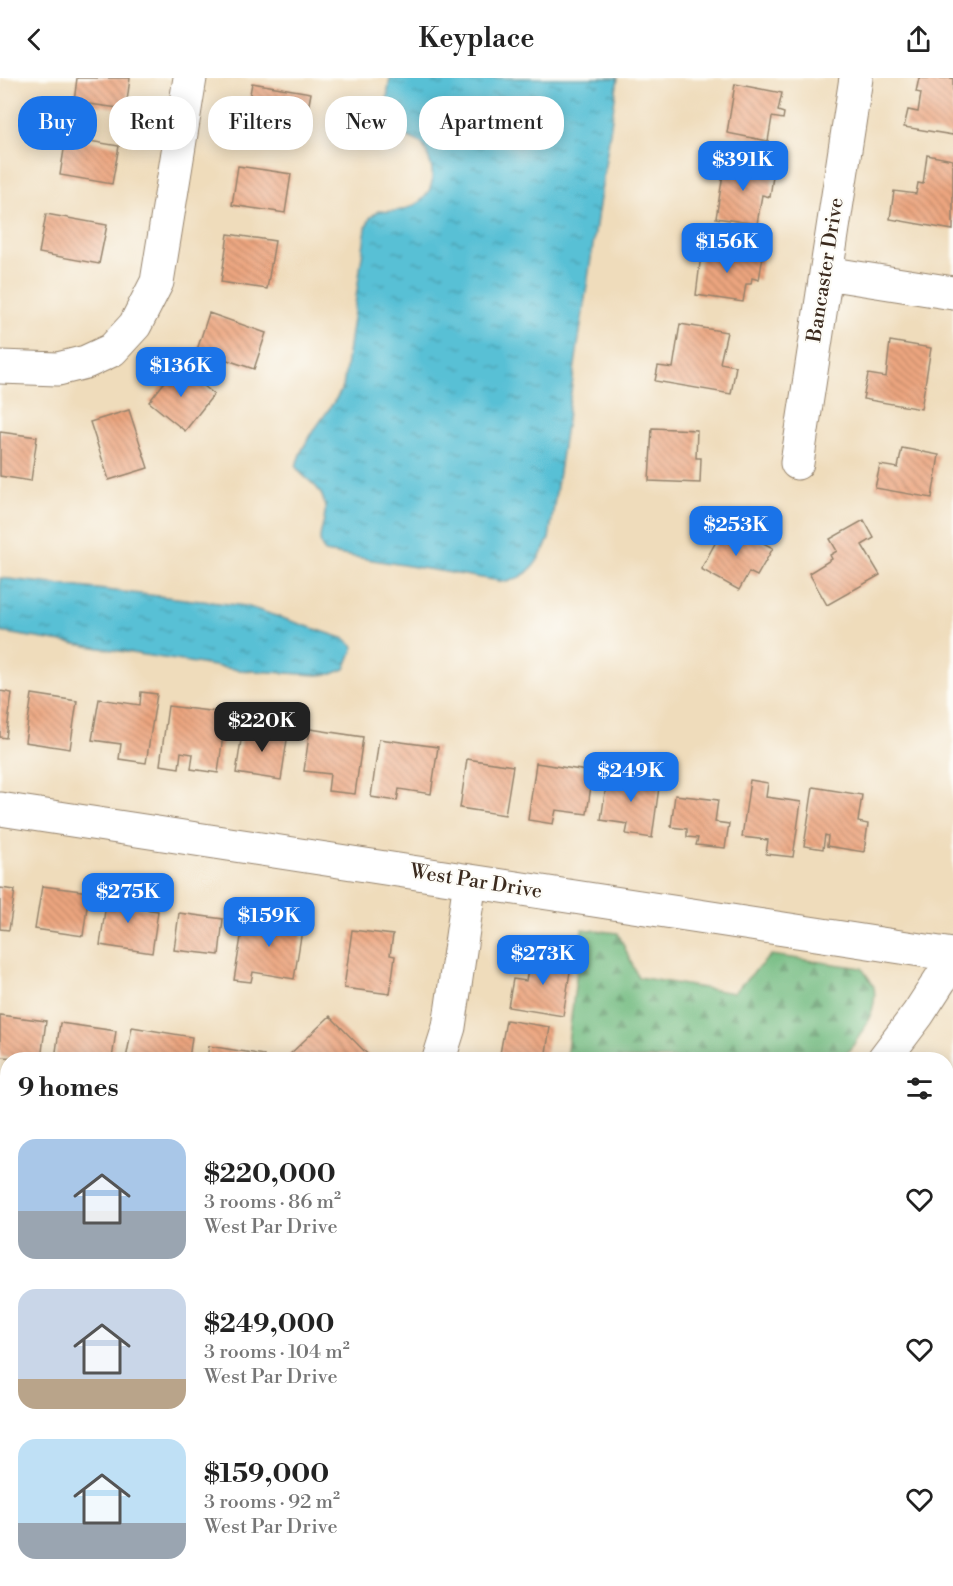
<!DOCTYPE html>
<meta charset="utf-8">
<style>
:root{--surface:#fff;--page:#f2f2f2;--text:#222;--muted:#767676;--accent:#1a73e8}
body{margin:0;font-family:"Libre Bodoni",serif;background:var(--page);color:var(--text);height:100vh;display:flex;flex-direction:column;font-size:22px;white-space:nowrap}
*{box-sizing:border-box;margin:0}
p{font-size:20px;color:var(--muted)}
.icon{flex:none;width:33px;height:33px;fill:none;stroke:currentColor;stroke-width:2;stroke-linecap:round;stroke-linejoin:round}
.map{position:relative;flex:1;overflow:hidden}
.drawer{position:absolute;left:0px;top:974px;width:954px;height:536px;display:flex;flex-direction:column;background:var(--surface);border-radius:24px 24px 0 0;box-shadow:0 3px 15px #0003}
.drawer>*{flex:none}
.top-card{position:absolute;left:18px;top:18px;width:600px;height:54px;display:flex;gap:12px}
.price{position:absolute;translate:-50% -51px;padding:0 14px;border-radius:12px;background:var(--accent);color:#fff;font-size:20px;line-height:39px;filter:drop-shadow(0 2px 3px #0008)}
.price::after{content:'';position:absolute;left:50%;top:36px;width:18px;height:14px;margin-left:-9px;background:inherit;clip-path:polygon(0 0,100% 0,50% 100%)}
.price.active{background:#222;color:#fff}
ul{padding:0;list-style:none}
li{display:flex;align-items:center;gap:18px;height:150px;padding:0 18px}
li span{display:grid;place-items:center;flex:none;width:168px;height:120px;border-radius:18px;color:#555}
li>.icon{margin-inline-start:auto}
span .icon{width:72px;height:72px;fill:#fffc;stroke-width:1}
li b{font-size:26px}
h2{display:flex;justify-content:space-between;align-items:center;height:72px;padding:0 18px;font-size:26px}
.pill{padding:0 21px;border-radius:24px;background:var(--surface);box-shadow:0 3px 15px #0003;font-size:21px;line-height:54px}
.pill.active{background:var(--accent);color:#fff}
header{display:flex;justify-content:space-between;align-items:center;height:78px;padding:0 18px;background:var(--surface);font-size:27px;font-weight:600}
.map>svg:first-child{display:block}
</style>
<header><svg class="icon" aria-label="back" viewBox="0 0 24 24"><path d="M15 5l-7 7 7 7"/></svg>Keyplace<svg class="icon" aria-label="share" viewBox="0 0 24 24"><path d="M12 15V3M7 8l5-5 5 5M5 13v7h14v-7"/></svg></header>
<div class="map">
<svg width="953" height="1508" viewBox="0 0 953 1508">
<defs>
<pattern id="forest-firs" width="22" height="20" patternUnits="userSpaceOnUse" patternTransform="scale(1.5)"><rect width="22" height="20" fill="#74bc82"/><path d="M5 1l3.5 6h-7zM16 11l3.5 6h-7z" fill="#60996a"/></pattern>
<pattern id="wetland-marsh" width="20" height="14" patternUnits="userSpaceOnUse" patternTransform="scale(1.5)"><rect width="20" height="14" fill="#91dd9a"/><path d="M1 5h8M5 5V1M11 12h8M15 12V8" fill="none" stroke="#7ebe84"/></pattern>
<pattern id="water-ripples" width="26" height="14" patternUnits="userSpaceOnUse" patternTransform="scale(1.5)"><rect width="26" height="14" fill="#58c0d5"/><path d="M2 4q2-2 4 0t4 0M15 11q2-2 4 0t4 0" fill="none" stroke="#4a9cac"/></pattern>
<pattern id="building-back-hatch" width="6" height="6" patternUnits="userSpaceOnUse" patternTransform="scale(1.5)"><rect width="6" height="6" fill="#eca57f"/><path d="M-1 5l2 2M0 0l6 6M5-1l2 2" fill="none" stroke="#c08767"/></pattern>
</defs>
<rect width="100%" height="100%" fill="#fdfcf7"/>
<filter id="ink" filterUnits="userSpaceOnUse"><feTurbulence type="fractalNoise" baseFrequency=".0167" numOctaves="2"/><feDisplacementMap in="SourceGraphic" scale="12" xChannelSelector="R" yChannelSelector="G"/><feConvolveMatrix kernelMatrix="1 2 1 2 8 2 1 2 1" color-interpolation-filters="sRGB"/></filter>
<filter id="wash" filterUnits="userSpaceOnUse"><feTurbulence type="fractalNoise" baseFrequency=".008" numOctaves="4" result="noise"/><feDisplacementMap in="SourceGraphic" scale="24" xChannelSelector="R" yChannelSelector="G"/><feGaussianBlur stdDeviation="1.35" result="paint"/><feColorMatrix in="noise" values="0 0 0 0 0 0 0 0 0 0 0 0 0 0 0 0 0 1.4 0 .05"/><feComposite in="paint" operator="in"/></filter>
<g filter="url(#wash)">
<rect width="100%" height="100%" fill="#efdcbb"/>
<path fill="url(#forest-firs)" stroke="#587350" stroke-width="1.5" d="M582 851 618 855 638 899 733 915 771 877 862 890C865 896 873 904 874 910 879 933 856 965 842 981H566Z
M953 1008V1444L946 1431V1016Z"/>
<path fill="url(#wetland-marsh)" stroke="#66845c" stroke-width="1.5" d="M0 1196 8 1197V1502H131L122 1508H0Z"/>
<path fill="url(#water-ripples)" stroke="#4a757a" stroke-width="1.5" d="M390 0H618L549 461C539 482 531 499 506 504L325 474C313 460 327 445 325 429 322 406 307 405 296 389 301 364 329 334 343 310L366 150 370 140 378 133C408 136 439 122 431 87 429 80 426 70 421 65 413 60 396 55 386 50L384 40Z
M0 500 246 528 345 561 354 569 345 591 332 596 317 597 239 592 0 554Z"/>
<g id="blocks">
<path fill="url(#building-back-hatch)" d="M77 0H130L126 31 74 24Z
M919 0H953V57L904 49 908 32 918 34 921 15 916 14Z
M252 5 311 15 304 53 245 43Z
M735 6 782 15 778 33 784 35 783 41 772 39 768 63 727 55Z
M66 59 119 68 112 106 60 97Z
M927 77 953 82V152L890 141 894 113 916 116 918 105 923 106Z
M725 84 774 91 770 119 762 117 757 146 716 140Z
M238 88 291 96 285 135 232 127Z
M46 136 107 147 99 186 39 175Z
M228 156 275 163 267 211 221 204Z
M702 169 763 178 759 202 752 200 751 206H746L743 224 696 217Z
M209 235 266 255 254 291 197 272Z
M680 246 727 254 720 285 736 288 731 316 655 303 658 288 673 290Z
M890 263 931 270 921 331 863 321 868 296 886 299Z
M178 287 214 316 185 353 149 324Z
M129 332 148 390 109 402 90 344Z
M652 350 697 352 696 380H701L700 405 649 403Z
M0 354 37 359 31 403 0 398Z
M902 370 939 377 932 420 875 410 880 387 898 390Z
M864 442 874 460 862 467 880 497 827 527 809 495 832 481 830 477 837 473 830 461Z
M731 448 773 470 757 498 749 494 739 512 701 491 723 451 728 454Z
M0 613 12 615 6 660 0 659Z
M141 614 157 616 146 685 119 681 121 666 92 662 99 621 140 627Z
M32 616 77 623 70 671 25 664Z
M168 628 226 635 218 695 191 691 193 676 181 674 179 690 160 687Z
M243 649 288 655 281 702 236 695Z
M310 651 363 659 355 716 328 713 330 696 304 693Z
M379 661 438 669 431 716 399 711 397 723 371 719Z
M467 681 513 688 505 737 460 730Z
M536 685 593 694 587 736 556 732 553 746 528 742Z
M608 694 660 702 652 760 626 756 628 746 601 742Z
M750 702 768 705 766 719 801 724 793 779 766 776 768 762 742 759Z
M813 709 862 717 858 744 868 746 864 774 827 768 828 758 825 757 823 771 804 768Z
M675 717 718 722 715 744 729 746 725 770 696 767 698 760 687 759V751L671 749Z
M42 808 89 814 83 858 35 851Z
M0 810 15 812 9 852 0 851Z
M108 812 134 816 132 829 158 833 152 875 100 867Z
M179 835 223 841 219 877 174 872Z
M245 835 270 840 269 852 279 853 281 836 304 840 294 901 253 894 251 904 234 902Z
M352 852 393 857 390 877 395 878 390 916 344 910Z
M531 875 572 881 563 938 508 929 513 901 526 903Z
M0 937 46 943 41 981 0 979Z
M330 938 334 942 372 981H290L288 978Z
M506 942 550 949 545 981H504L505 977 500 976Z
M60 945 116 953 112 981H55Z
M132 949 192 959 189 981H126Z
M209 968 264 977 263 981H207Z
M946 1489 953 1490V1508H903L904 1502H946Z
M356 1502H407L406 1508H355Z
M441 1502H469L478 1507 480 1503 489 1508H437Z
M639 1502H694L692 1508H638Z"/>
</g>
</g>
<g filter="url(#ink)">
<use href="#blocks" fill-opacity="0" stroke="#95836c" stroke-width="1.5"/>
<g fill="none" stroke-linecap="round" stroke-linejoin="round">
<defs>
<path id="minor" d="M826 195 953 215
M0 289 58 291 86 284 112 272 135 247 157 204 190 0
M797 385 856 0
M0 731 953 877
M439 981 449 949 470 803
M884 981 918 936 953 882
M0 1053 8 1054
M195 1508 204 1502"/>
</defs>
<use href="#minor" stroke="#95836c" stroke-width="35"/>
<use href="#minor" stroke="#fff" stroke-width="33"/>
</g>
</g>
<g text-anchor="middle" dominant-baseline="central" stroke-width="4.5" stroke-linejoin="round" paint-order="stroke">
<g font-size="20" fill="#3b2a1e" stroke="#fdfcf7">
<text transform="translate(826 192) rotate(-81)">Bancaster Drive</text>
<text transform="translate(476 804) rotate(9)">West Par Drive</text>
</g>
</g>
</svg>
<b class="price" style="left:743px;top:114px">$391K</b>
<b class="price" style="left:727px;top:196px">$156K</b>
<b class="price" style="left:181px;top:320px">$136K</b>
<b class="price" style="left:736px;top:479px">$253K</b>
<b class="price active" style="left:262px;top:675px">$220K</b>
<b class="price" style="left:631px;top:725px">$249K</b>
<b class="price" style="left:128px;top:846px">$275K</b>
<b class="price" style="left:269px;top:870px">$159K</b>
<b class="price" style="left:543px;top:908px">$273K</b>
<div class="top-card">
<a class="pill active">Buy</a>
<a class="pill">Rent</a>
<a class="pill">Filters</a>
<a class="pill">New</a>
<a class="pill">Apartment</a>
</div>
<section class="drawer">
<h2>9 homes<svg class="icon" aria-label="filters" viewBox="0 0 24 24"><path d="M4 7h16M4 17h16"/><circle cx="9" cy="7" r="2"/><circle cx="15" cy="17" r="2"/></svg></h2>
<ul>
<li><span style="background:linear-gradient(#a9c7e8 60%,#9aa5b1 0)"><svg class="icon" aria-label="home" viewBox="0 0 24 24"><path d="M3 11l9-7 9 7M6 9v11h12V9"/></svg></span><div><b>$220,000</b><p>3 rooms · 86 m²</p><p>West Par Drive</p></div><svg class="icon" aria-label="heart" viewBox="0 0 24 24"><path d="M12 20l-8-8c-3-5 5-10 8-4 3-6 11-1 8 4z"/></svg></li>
<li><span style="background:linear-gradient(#c9d6e8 75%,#b9a48a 0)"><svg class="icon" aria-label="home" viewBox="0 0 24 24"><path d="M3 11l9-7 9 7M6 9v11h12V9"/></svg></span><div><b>$249,000</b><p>3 rooms · 104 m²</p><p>West Par Drive</p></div><svg class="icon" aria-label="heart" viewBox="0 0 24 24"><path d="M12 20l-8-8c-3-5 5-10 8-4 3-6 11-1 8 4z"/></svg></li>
<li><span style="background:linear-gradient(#bfe0f5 70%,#9aa5b1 0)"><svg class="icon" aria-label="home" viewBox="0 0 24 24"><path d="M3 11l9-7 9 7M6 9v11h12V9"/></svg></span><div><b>$159,000</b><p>3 rooms · 92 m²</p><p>West Par Drive</p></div><svg class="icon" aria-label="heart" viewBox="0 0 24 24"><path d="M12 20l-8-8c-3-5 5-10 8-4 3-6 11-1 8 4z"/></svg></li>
</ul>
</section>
</div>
